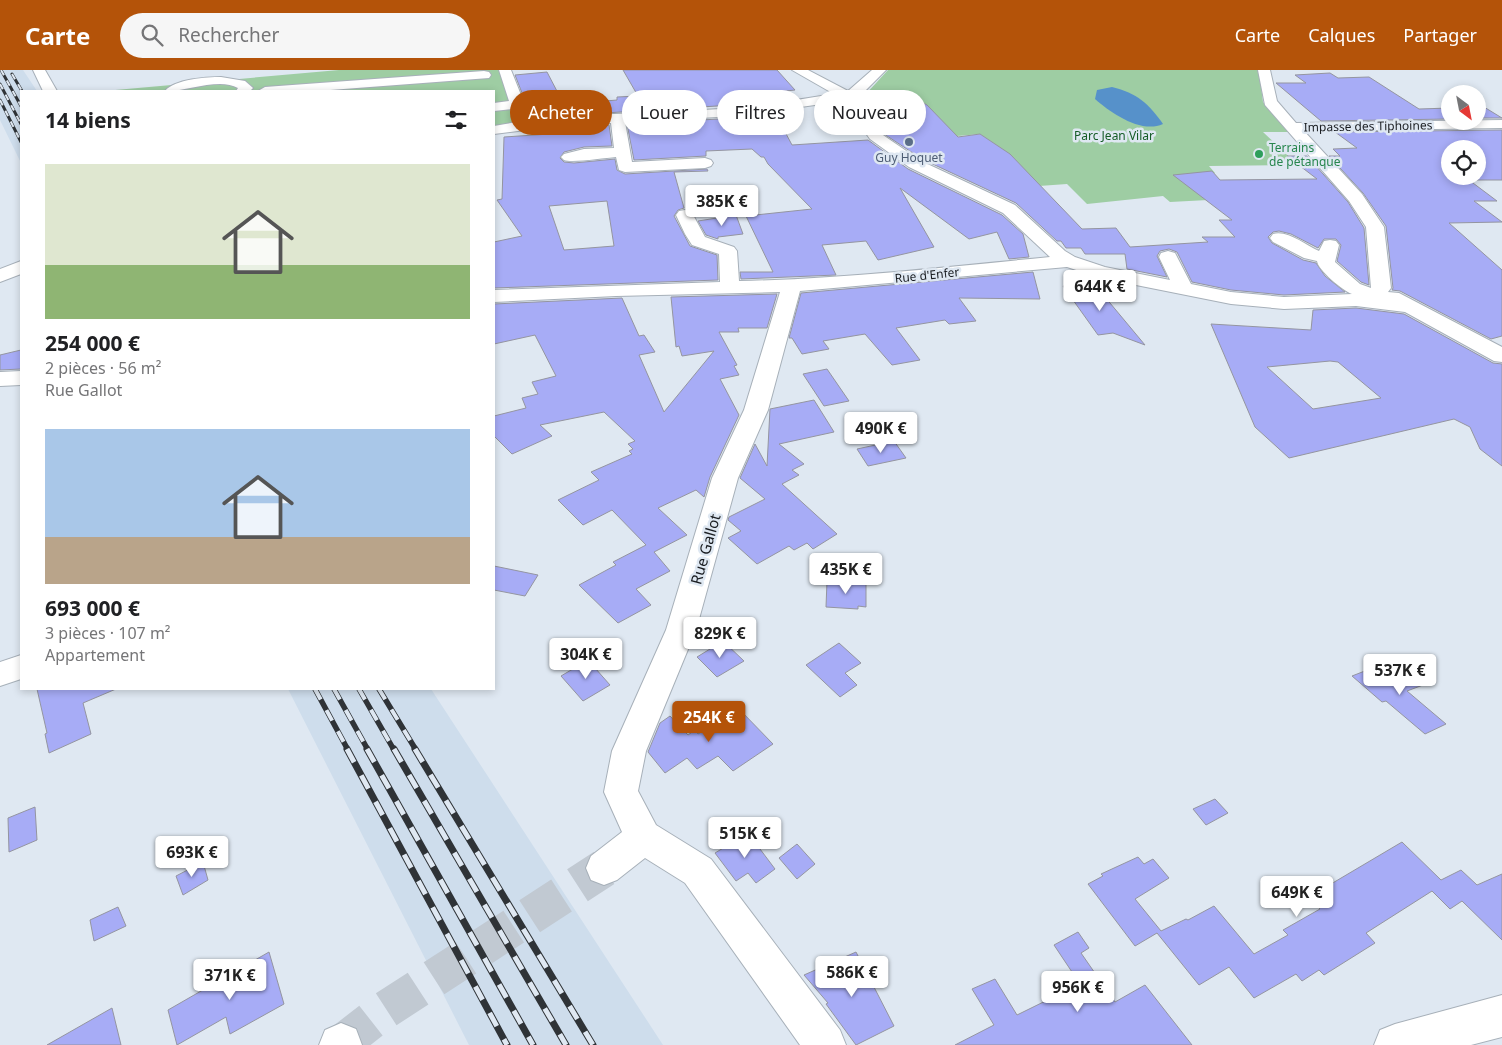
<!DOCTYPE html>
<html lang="fr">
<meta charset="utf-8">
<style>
:root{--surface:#fff;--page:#f6f6f6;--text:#202124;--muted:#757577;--accent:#b45309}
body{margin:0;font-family:"Noto Sans",sans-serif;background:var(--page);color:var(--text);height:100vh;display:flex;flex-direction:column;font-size:19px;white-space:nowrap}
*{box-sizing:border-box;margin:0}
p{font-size:16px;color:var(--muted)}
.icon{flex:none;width:28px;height:28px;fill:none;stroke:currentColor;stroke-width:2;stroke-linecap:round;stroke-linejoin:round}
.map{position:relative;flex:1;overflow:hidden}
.side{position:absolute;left:20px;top:20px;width:475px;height:600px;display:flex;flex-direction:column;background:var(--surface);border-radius:0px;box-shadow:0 2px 8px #0003}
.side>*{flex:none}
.top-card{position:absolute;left:510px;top:20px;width:475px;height:45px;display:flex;gap:10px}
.needle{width:32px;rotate:148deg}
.fabs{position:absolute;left:1441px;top:15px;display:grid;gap:10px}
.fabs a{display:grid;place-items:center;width:45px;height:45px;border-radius:50%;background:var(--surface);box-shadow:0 2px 8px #0003;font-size:25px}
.price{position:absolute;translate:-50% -42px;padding:0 11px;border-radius:5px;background:#fff;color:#222;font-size:16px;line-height:32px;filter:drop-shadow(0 1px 2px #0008)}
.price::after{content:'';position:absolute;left:50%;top:30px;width:15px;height:11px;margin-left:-8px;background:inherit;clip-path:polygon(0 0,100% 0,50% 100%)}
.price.active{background:var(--accent);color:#fff}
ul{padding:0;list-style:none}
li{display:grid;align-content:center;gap:10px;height:265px;padding:0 25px}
li span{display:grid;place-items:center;height:155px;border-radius:0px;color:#555}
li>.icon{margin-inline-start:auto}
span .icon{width:90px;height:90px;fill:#fffc;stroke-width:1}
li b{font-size:21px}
h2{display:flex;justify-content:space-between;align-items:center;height:60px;padding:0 25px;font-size:21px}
.chip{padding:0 18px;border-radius:22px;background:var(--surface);box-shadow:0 2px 8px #0003;font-size:18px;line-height:45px}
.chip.active{background:var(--accent);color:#fff}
header{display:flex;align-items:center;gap:30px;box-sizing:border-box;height:70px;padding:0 25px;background:var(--accent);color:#fff}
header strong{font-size:24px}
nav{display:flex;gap:28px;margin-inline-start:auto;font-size:18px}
.search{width:350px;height:45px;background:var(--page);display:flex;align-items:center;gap:12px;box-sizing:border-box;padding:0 18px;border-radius:28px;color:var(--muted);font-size:19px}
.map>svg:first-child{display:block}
</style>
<header>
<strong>Carte</strong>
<div class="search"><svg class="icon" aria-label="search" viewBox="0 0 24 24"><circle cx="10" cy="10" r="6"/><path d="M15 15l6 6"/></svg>Rechercher</div>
<nav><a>Carte</a><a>Calques</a><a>Partager</a></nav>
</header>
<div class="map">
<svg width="1502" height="975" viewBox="0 0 1502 975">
<rect width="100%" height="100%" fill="#dfe8f2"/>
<path fill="#ceddec" d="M0 0H23L37 21H21V93L0 50Z
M288 619H431L663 975H469Z"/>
<path fill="#9ecda3" d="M339 0H499L509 31 501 33 504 40H510L515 53 494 57V21H104Z
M888 0H1259L1263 32 1292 62H1263L1298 95 1209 96 1215 103 1184 104 1208 130 1170 132 1163 126 1087 134 1067 114 1039 116 1011 85 980 64 957 66 920 31 865 39 858 29 865 25Z"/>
<path fill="#5691ca" d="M1112 17C1137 23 1149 34 1163 54 1141 64 1111 43 1095 29L1097 20Z"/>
<path fill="#a7acf6" stroke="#9495a0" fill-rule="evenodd" d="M623 0H777L795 20 767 23 774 31 749 34 557 46 547 26 524 28 515 5 547 2 559 25 574 24 575 30H582V33L617 30V27L638 26Z
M1330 3 1338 8 1369 7 1419 39 1450 38V49L1321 51 1276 13H1306L1295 5Z
M920 31 927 35 958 67 980 64 1010 84 1082 159 1116 158 1130 177 1208 172 1202 167H1235L1219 150H1232L1173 105 1212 101 1220 110 1317 109 1287 86H1307L1348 132 1364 158 1369 215 1361 212 1337 191 1341 175 1336 169H1324L1318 178 1291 164 1279 161 1273 162 1268 167 1272 173 1303 190 1316 193 1325 206 1345 222 1284 225 1231 220 1192 212 1177 182 1169 179 1160 181 1157 186 1167 207 1127 199 1125 184H1085L1081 178H1066L1061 171H1057L1016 133 922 89 881 62 863 36Z
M1484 37 1502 48H1478V38Z
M775 43 792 75 868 70 908 99 1002 145 1023 164 1029 187 1009 189 997 162 969 169 900 118 934 177 878 190 866 171 822 175 836 205 741 209 740 202H773L746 146 812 139 768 94 764 87H761L752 79 706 81V86L634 90 627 54 737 48Z
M609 55 612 76 584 77 564 82 560 88 564 92 574 93 615 89 617 100 625 104 707 99 708 101 674 102 684 138 678 140 674 146 690 176 717 185 718 210 494 218V172L522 166 497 130 502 129 504 67 565 63 563 58ZM607 131 614 176 564 180 549 136Z
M1502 60V110H1469L1497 131H1474L1502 152 1449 153 1502 200V266L1491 269 1400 221 1392 220 1393 218 1386 156 1363 123 1329 86H1340L1333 79 1357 78 1335 62ZM1450 79H1478V106H1450Z
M736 145 743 164 718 167V169L706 165 698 151Z
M1033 202 1040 229 959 228 976 251 949 254 945 250 896 258 920 290 892 295 865 264 823 271 829 279 802 284 792 268H789L801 223Z
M1095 215 1145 275 1113 263 1098 265 1063 216Z
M777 224 767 258H738L739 262H719L737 295 734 296 739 305 720 309 739 345 710 407 704 427 696 420 658 438 687 465 654 482 670 501 636 519 651 535 618 553 579 515 616 495 613 492 646 475 612 440 583 455 558 430 599 410 591 402 632 384 629 381 633 379 628 374 635 371 604 342 540 355 552 366 512 384 494 366V346L526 338 522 328 538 324 532 312 556 306 535 265 494 274V234L622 228 639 266 644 265 655 282 639 285 664 342 714 281 682 286 679 276 676 277 671 227Z
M1356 238 1404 244 1493 293 1502 294V396L1480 379 1470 357 1454 349 1289 388 1255 357 1211 254 1311 260 1313 240ZM1330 291 1338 292 1381 328 1313 339 1267 297Z
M21 280V299L0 300V285Z
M827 299 849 331 824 336 803 304Z
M814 330 834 362 779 374 804 394 792 400 799 405 782 414 837 464 813 479 807 473 794 480 789 476 757 494 728 468 741 461 728 450 729 447 765 429 740 408 755 374 767 396 770 339Z
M894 371 906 388 868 396 857 379Z
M494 496 538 505 525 526 494 520Z
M827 511 866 513V537L858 536V539L826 537Z
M723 571 744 591 717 607 697 587Z
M839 573 861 593 845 603 857 615 840 627 806 595Z
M588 590 610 615 583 631 561 606Z
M1375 597 1383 604 1402 597 1423 615 1407 621 1446 654 1425 664 1386 631 1382 632 1352 606Z
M37 619H116L83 633 91 664 49 683 45 664 47 663Z
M739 639 773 674 733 701 718 686 697 699 687 688 665 703 648 682 660 653 670 646 688 665 695 660 698 664Z
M1215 729 1228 743 1206 755 1193 739Z
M35 737 37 770 9 782 8 748Z
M748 763 775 799 756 813 748 803 736 811 715 783Z
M1402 772 1441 810 1461 800 1477 815 1502 804V870L1462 831 1450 839 1432 821 1366 863 1375 873 1324 905 1319 900 1302 911 1296 904 1254 928 1229 897 1199 915 1157 863 1135 876 1088 814 1103 806 1101 804 1138 787 1144 794 1153 789 1169 808 1135 829 1161 861 1186 849 1188 850 1214 836 1254 884 1288 865 1283 860 1320 839 1309 827Z
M797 774 815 794 797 809 779 788Z
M203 792 208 810 183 825 176 806Z
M118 837 126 856 94 871 90 850Z
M1078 862 1089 878 1081 883 1115 932 1145 915 1192 975H955L994 955 972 919 995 909 1017 945 1080 914 1054 875Z
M269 882 284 934 230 964 226 947 177 975 168 940Z
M856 882 894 956 856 975 826 934 828 933 804 905Z
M112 938 121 975H47Z"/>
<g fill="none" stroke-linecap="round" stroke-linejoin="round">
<path stroke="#c1c9d2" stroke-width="38" stroke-dasharray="38 19" stroke-linecap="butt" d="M341 974 382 942 604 798"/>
<defs>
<path id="minor" d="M33 0H45L57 21H43Z
M499 0H511L531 50C594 43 657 43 721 39 759 36 797 30 834 24L792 0H808L848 21 872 0H886L861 25 855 28 880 63 921 91 1015 135 1065 181 1075 187 1105 197 1170 210 1159 187 1161 183 1168 181 1175 183 1191 214 1231 222 1284 227 1352 224C1343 221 1318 200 1317 191L1304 188 1273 172 1270 168 1273 164C1288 160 1305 175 1319 181L1324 171 1330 170 1336 171 1339 175 1335 192 1360 214 1371 218 1366 157 1349 131 1265 35 1258 0H1270L1277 31 1296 53 1502 50V58L1304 61 1362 124 1384 157 1391 218 1388 222 1399 223 1502 277V292L1494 291 1405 242 1356 236 1284 239 1231 234 1101 208 1067 197 800 221 768 340 738 408 696 560 646 681 638 721 656 755 711 789 840 960 846 975H800L685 813 645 788 617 810 604 815 591 810 586 798 591 786 622 762 604 722 612 681 666 560 712 408 744 340 780 222 616 226 494 232V220L720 212 719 184 692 175 685 164 676 145 679 141 685 140 691 141 705 167 734 177 737 181 739 211C843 209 946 197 1050 187L1003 143 909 97 870 69 843 31 737 46 625 52 632 92 705 88 711 90 713 93 711 96 705 98 625 102 619 100 616 87C604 88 572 93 564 90L561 87 564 84 584 79 614 78 611 53 550 57 494 64V56L517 52 512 39 494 41V33L509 31Z
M484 1 489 2 491 5 489 8 317 21H258L265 17Z
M221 7 245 11 253 18 250 21H236L238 18C219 7 186 22 165 21 175 9 207 7 221 7Z
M21 191V204L0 212V199Z
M21 301V315L0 316V302Z
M21 585V609L0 616V592Z
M1502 925V967L1471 975H1374L1380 960 1395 954Z
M341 953 356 959 362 975H319L325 960Z"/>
</defs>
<use href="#minor" stroke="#a7b0b9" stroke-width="2"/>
<use href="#minor" fill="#fff" fill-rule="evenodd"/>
<defs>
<path id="rail-far2" d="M1 0 21 36
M12 4 22 21
M0 14 21 54
M0 30 21 72"/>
<path id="rail-far1" d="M315 619 348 680
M334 619 368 680
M359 619 394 680
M379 619 416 680"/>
<path id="rail" d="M347 679 507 975
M367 679 533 975
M394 679 566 975
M415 679 593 975"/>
</defs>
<use href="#rail-far2" stroke="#2f3337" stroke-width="3"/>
<use href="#rail-far1" stroke="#2f3337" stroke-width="5.5"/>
<use href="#rail" stroke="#2f3337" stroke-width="7"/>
<use href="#rail-far2" stroke="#dfe8f2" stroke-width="2" stroke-dasharray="6" stroke-linecap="butt"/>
<use href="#rail-far1" stroke="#dfe8f2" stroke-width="4" stroke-dasharray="12" stroke-linecap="butt"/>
<use href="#rail" stroke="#dfe8f2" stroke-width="5" stroke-dasharray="15" stroke-linecap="butt"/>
</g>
<circle fill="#5c6f8a" stroke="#dfe8f2" stroke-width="2" cx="909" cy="72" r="5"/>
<circle fill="#2e9e5b" stroke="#dfe8f2" stroke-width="2" cx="1259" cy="84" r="5"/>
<g text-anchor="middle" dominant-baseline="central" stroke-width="5" stroke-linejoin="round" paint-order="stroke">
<g font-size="12" fill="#191c20" stroke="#dfe8f2">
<text transform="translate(1368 56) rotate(-1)">Impasse des Tiphoines</text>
<text transform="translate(927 205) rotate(-6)">Rue d'Enfer</text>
</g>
<g font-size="12" fill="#145b26" stroke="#dfe8f2">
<text x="1114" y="65">Parc Jean Vilar</text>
</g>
<g font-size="12" fill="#27864d" stroke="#dfe8f2" text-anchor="start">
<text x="1269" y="77">Terrains<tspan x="1269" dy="14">de pétanque</tspan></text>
</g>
<g font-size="12" fill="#4e5e75" stroke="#dfe8f2">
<text x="909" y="87">Guy Hoquet</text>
</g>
<g font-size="15" fill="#191c20" stroke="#dfe8f2">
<text transform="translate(705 479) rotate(-74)">Rue Gallot</text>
</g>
</g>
</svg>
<div class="fabs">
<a><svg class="needle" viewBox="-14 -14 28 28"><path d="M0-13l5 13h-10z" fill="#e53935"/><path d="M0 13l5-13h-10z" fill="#757577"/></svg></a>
<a><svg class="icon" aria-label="locate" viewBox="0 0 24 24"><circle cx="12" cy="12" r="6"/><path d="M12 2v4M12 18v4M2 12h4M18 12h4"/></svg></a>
</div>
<b class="price" style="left:722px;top:157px">385K €</b>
<b class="price" style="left:1100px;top:242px">644K €</b>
<b class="price" style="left:881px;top:384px">490K €</b>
<b class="price" style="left:846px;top:525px">435K €</b>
<b class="price" style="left:720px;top:589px">829K €</b>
<b class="price" style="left:586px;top:610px">304K €</b>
<b class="price" style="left:1400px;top:626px">537K €</b>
<b class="price active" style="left:709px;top:673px">254K €</b>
<b class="price" style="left:745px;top:789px">515K €</b>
<b class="price" style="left:192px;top:808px">693K €</b>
<b class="price" style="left:1297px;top:848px">649K €</b>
<b class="price" style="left:852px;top:928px">586K €</b>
<b class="price" style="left:230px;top:931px">371K €</b>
<b class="price" style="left:1078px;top:943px">956K €</b>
<div class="top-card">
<a class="chip active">Acheter</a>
<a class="chip">Louer</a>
<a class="chip">Filtres</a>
<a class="chip">Nouveau</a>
</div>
<section class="side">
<h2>14 biens<svg class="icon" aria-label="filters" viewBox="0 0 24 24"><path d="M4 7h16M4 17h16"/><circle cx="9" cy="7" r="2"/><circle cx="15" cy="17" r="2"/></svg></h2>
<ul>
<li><span style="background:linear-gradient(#dfe7d0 65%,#8fb573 0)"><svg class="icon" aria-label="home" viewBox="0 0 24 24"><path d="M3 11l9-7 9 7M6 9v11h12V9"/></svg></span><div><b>254 000 €</b><p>2 pièces · 56 m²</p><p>Rue Gallot</p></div></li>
<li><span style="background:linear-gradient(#a9c7e8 70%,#b9a48a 0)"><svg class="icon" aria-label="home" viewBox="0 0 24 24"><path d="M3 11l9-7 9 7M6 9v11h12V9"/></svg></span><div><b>693 000 €</b><p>3 pièces · 107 m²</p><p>Appartement</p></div></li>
</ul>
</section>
</div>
